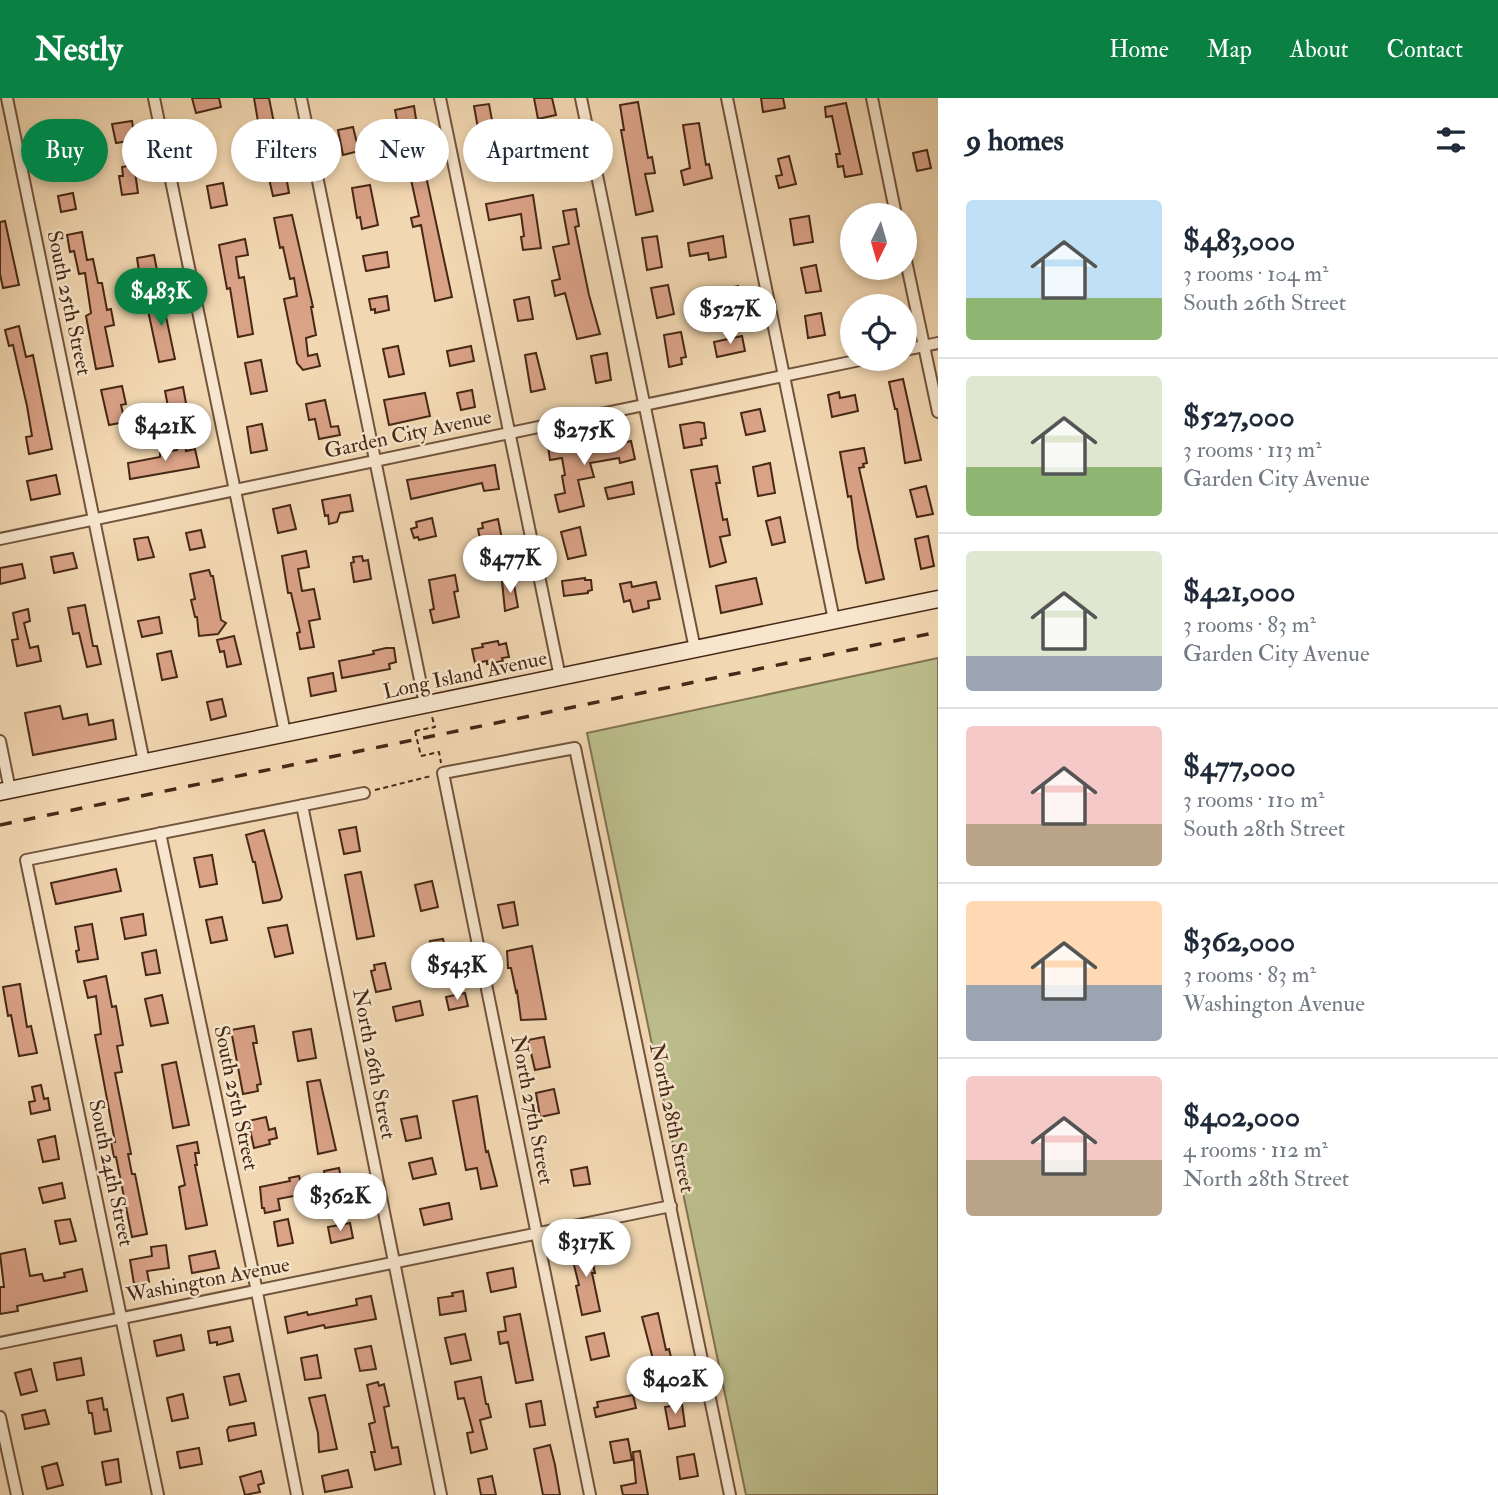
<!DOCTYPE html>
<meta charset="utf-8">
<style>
:root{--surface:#fff;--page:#f2f2f3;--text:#1f2937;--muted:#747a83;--line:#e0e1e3;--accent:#0b8043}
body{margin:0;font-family:"IM FELL Double Pica",serif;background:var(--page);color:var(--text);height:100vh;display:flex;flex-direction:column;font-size:26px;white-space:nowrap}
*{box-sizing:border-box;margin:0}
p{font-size:23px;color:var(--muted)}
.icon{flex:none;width:38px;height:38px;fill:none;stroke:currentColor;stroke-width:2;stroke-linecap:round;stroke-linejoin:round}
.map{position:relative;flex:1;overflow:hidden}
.side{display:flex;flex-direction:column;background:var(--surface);width:560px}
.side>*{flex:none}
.guide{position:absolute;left:21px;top:21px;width:665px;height:63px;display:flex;gap:14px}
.needle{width:46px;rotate:185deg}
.tools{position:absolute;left:840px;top:105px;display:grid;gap:14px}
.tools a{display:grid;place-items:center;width:77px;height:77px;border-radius:50%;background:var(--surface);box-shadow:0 4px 10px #0003;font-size:35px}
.price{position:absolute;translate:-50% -60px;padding:0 16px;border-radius:24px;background:#fff;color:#222;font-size:23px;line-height:46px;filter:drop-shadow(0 2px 4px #0008)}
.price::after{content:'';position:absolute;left:50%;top:42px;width:21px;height:16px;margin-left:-10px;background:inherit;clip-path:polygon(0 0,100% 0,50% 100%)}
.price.active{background:var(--accent);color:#fff}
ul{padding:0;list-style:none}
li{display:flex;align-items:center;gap:21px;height:175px;padding:0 28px}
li+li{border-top:2px solid var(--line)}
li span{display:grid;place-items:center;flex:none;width:196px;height:140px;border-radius:7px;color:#555}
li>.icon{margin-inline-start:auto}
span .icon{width:84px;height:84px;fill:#fffc;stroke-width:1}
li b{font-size:30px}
h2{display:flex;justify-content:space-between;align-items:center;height:84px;padding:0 28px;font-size:30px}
.tag{padding:0 24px;border-radius:32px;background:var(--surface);box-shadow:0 4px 10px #0003;font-size:24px;line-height:63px}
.tag.active{background:var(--accent);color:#fff}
header{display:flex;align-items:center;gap:42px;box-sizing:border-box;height:98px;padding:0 35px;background:var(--accent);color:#fff}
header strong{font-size:33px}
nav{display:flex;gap:38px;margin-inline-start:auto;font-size:24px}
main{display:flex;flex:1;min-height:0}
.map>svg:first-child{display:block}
</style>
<header>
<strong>Nestly</strong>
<nav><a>Home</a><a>Map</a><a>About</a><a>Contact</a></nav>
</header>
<main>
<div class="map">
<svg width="938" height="1397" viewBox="0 0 938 1397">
<rect width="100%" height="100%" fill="#f2d8b2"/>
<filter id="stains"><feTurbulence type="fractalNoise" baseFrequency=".00286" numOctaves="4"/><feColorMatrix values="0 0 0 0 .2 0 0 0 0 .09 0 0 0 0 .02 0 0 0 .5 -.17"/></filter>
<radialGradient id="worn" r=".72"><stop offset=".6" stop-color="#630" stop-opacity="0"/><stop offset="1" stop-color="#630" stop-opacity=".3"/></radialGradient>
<path fill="#bcbe8c" stroke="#827351" stroke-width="2" d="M938 560V1397H746L587 635Z"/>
<path fill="#daa287" stroke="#472816" stroke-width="2" d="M192 0H219L221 9 196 15Z
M254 0H269L279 50 263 53Z
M534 0H552L556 17 538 21Z
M761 0H783L785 10 763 14Z
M638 4 648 60 652 59 655 75 645 76 653 113 636 117 621 32H624L620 7Z
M846 5 862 76 845 79 843 68 838 69 836 56H840L832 18 826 19 825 9Z
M489 6 494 33 479 36 474 8Z
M414 8 418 34 400 37 395 12Z
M132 23 135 42 116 45 112 26Z
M699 25 706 67 709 66 712 80 684 87 681 73 690 70 683 27Z
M353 29 359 53 343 57 338 32Z
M63 30 68 57 51 60 46 33Z
M560 36 565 59 549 62 545 39Z
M927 52 931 70 917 73 913 55Z
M789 58 796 86 779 90 776 78 782 77 778 61Z
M423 64 452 199 435 203 421 127 413 129 411 120 419 118 408 68Z
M134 67 138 95 122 97 119 78H123L122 69Z
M285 72 289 95 273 98 268 76Z
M223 85 227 107 211 110 207 88Z
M370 87 378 127 362 131 360 119 357 120 352 90Z
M73 95 76 111 61 114 58 98Z
M533 97 541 150 523 152 521 139 524 138 521 116 489 122 486 106Z
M576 111 579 128 575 129 589 197 600 236 577 241 565 195 555 198 552 183 560 181 553 149 569 146 563 113Z
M292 117 313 209H311L316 237 306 240 308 258 317 256 320 268 303 272 297 265 284 201 297 198 294 180 290 181 283 149 280 150 274 120Z
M809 118 813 144 794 147 790 121Z
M5 123 19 187 3 190 0 176V124Z
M82 134 87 162 93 161 98 185H102L107 212 111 211 114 227 105 229 113 268 96 271 86 218 91 215 85 175 79 176 74 153 70 154 67 137Z
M657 138 662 169 647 172 642 140Z
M723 138 726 159 709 162 708 155 690 158 688 145Z
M245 141 248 157 236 159 239 180 244 179 253 236 238 239 230 190 227 191 219 147Z
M387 154 389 169 366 173 363 158Z
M154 157 158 177 140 180 137 160Z
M816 167 821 193 806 195 801 170Z
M668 187 674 216 657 220 651 190Z
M738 188 743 210 727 214 722 192Z
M167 198 171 213 165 214 175 261 159 264 146 203Z
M387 198 389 212 375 215V211L371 212 369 201Z
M529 199 533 221 518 223 514 202Z
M821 215 825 237 808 240 805 218Z
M19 228 26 259 33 257 52 351 29 356 26 339 32 338 27 308 13 247 9 248 5 232Z
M681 234 686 259 681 260 682 266 669 269 664 237Z
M742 238 745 253 717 259 714 244Z
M398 248 404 276 389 279 383 251Z
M471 248 474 263 450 268 447 253Z
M536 255 545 291 531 294 525 257Z
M607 255 611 282 596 285 591 258Z
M261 262 267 293 251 296 245 265Z
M903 281 921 362 905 365 897 311H895L889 284Z
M122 288 126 306 121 307 125 324 109 327 101 292Z
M183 289 188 316 170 319 165 293Z
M472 292 475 309 461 312 457 295Z
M839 294 840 300 855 297 858 313 832 319 828 297Z
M425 295 430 318 389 327 384 302Z
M325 302 331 329 338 328 340 337 319 341 315 321 309 322 306 306Z
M760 311 765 333 746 337 741 315Z
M698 324 704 325 706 340 701 341 702 347 684 350 680 327Z
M262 326 267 352 251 355 247 329Z
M631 343 635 361 620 365 619 360 590 365 594 379 578 382 584 408 559 414 555 397 565 395 562 378 565 377 562 360 550 362 548 348 573 344V349L607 344 608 349Z
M185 346 186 353 195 351 199 369 130 381 128 365 160 359V355L177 352 176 348Z
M864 350 867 365 863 366 864 369 859 370 884 481 866 485 858 450 851 398 848 399 840 354Z
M770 365 775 395 758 398 753 369Z
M495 367 499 391 484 393 482 385 411 401 407 382Z
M717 368 720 385H716L723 422 727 421 730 437 720 439 726 464 710 469 691 372Z
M56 377 60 396 31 402 27 383Z
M632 384 634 396 608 401 605 390Z
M926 388 933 416 917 419 910 392Z
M350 397 353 413 340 415 337 424 329 426 328 417 325 418 322 402Z
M290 407 296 431 278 435 273 411Z
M780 419 785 444 772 447 766 423Z
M432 420 436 438 419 442 418 439 414 440 411 431 417 429 416 424Z
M498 421 503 446 487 449 485 440 480 441 478 431 483 430 482 425Z
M580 429 586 457 568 461 561 434Z
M201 432 205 449 190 452 186 435Z
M928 438 934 468 921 471 915 441Z
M148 439 154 459 138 462 134 441Z
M306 453 309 469 298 471 302 493 314 491 320 521 309 523 314 549 300 551 297 535 300 534 291 495H288L282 458Z
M73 455 77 470 54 475 51 459Z
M362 458 363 463 368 462 371 481 354 484 351 465 354 464 353 459Z
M22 466 25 480 0 486V470Z
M209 472 211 478H213L221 522 226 525 218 536 199 538 197 519H195L191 502 195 501 190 476Z
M455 477 458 493 454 494 459 519 433 525 430 512 434 511 429 482Z
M585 480V482H591L592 492 588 493V495L564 498 562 483Z
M756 480 762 506 721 515 716 488Z
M513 481 518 509 505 513 502 483Z
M631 484 632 489 656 484 660 501 648 503 649 510 633 514 630 502 624 504 620 486Z
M85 507 93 548H97L101 566 87 569 79 535 73 536 68 510Z
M28 511 30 523 24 525 30 550 38 548 41 563 17 568 12 542 18 541 13 515Z
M159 519 162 535 142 539 138 523Z
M234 538 241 566 227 569 224 553 220 554 217 542Z
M498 543 499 547 506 545 509 559 502 560 503 563 487 566V563L475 565 472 551 483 549 482 546Z
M386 550H394L396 564 389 566 390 571 342 580 339 563 374 556 373 553Z
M171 553 177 579 162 582 157 556Z
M333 575 336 593 311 598 308 580Z
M222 601 226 618 211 622 207 604Z
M60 608 63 621 87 616 89 627 113 622 116 641 33 657 25 615Z
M356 729 360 753 344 756 339 732Z
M264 732 282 799 280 802 263 805 255 764H253L246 737Z
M212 757 217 786 200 789 194 760Z
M116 771 121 793 56 806 51 785Z
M361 774 374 838 357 841 345 777Z
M432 783 438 809 421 813 415 787Z
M514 804 518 827 503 830 498 807Z
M143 816 146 837 125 841 121 820Z
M222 819 227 842 211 845 206 822Z
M92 826 98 861 78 864 76 853 79 852 75 829Z
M287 827 293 855 275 859 268 830Z
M443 841 445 850 447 849 448 870 435 872 430 843Z
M532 848 546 921 521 922 517 893 516 894 511 870H508L507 853Z
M156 852 160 875 146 877 142 855Z
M385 865 391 891 376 894 371 873 375 872 374 867Z
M106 878 112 909 116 908 123 947 117 948 122 974 115 975 131 1056H128L132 1076H135L147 1136 132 1139 116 1059H114L111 1044H115L95 937 101 936 96 898 88 900 84 883Z
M20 886 27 929 31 928 37 955 19 958 11 917 8 918 3 889Z
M465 895 468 908 449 912 446 899Z
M162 897 168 925 151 928 145 901Z
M420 903 423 917 396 923 393 909Z
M254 928 257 945H253L261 986 257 987 258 993 243 996 231 932Z
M311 931 316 960 298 963 293 934Z
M544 939 550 969 535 972 528 942Z
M176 964 189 1027 173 1030 162 967Z
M320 982 336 1052 318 1056 307 984Z
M41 987 44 1001 48 1000 50 1012 31 1016 29 1004 35 1003 32 989Z
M554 991 559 1015 540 1019 536 995Z
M477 998 486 1054 488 1053 497 1088 481 1091 477 1070 466 1072 453 1003Z
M417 1018 421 1040 406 1043 401 1021Z
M266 1019 269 1032 275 1030 277 1040 269 1042 270 1046 254 1050 248 1023Z
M55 1038 59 1061 43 1064 38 1042Z
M197 1044 199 1055H195L197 1067H195L207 1127 186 1131 179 1089 185 1087 177 1048Z
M432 1060 436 1076 413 1081 409 1065Z
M587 1069 590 1086 574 1088 571 1072Z
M339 1070 344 1095 329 1097 324 1073Z
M299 1078 304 1096 278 1101 280 1112 265 1115 264 1110H262L260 1089 290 1083 289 1080Z
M62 1085 65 1100 43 1105 39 1090Z
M449 1105 452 1121 424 1127 420 1111Z
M70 1121 76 1143 60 1146 55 1123Z
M288 1121 293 1145 278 1148 274 1124Z
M350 1125 353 1140 331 1145 328 1129Z
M166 1147 169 1170 147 1173 149 1184 134 1186 130 1162 152 1158 151 1149Z
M588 1147 590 1154 594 1153 597 1165 593 1166 595 1175H592L600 1213 582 1217 576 1188 579 1187 570 1151Z
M25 1151 30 1178 42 1176 44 1183 65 1179 64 1175 82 1171 87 1193 17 1208 18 1213 0 1216V1189H4L0 1156Z
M215 1153 219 1170 192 1175 189 1158Z
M513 1170 516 1189 491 1194 487 1175Z
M463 1193 466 1213 440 1217 438 1200 453 1198 452 1195Z
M371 1198 376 1221 325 1230 324 1227 288 1235 285 1219 307 1214 308 1217 357 1207 356 1201Z
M658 1215 666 1252 669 1251 676 1279 671 1281 672 1285 660 1288 642 1219Z
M520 1216 533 1282 516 1285 508 1244 500 1246 498 1234 506 1233 504 1219Z
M230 1229 233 1243 217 1247V1244L210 1245 208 1233Z
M604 1235 609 1258 591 1262 586 1239Z
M465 1236 471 1262 451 1266 445 1240Z
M181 1237 184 1252 157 1258 154 1243Z
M371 1248 376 1271 360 1273 355 1251Z
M317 1257 321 1280 305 1282 301 1260Z
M81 1260 84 1277 57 1282 54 1265Z
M31 1271 37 1293 21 1297 15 1275Z
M239 1276 246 1303 230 1307 224 1279Z
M481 1279 486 1306H488L491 1319 480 1322 487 1351 471 1355 467 1335 473 1334 464 1300 458 1301 455 1284Z
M378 1284 379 1288 384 1286 389 1308 384 1309 388 1330 392 1350 398 1349 401 1366 375 1372 371 1354H375L369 1326 375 1324 367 1287Z
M183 1296 188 1320 172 1323 167 1300Z
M325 1297 337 1351 319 1354 318 1335 309 1300Z
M633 1297 636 1310 596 1319 594 1310 598 1309 597 1304Z
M102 1300 104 1312 107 1311 111 1333 95 1336 92 1315H89L87 1303Z
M541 1303 545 1327 530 1329 526 1306Z
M682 1306 685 1328 669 1331 665 1309Z
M45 1312 49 1326 25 1331 22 1317Z
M254 1325 256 1337 229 1343 227 1332 229 1329Z
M628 1341 632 1362 614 1365 610 1344Z
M550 1347 555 1367 560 1397H543L534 1351Z
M199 1350 202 1366 180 1370 177 1354Z
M640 1353 648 1397H623L621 1388 636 1385 633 1354Z
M694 1356 698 1378 680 1381 677 1359Z
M118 1361 121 1384 106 1387 102 1364Z
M57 1365 63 1387 47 1391 42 1369Z
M348 1372 352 1389 325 1394 322 1378Z
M261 1373 264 1385 258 1387 260 1394 245 1397 240 1379Z
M492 1378 496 1397H481L478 1381Z"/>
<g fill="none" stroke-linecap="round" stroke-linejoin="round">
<defs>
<path id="street" d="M7 0 144 664
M154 0 285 635
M301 0 425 606
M440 0 560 579
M581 0 695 551
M727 0 834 522
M872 0 896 117
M905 158 938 314
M905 252 938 245
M0 441 865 261
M0 643 10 692
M302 707 441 1397
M160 735 254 1179 297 1397
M0 1245 671 1108
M0 1319 17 1397
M158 1397 26 762 364 695
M590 1397 443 675 575 650 730 1397"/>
<path id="secondary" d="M0 694 938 501"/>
</defs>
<use href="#street" stroke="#72543d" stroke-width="14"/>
<use href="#secondary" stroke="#472816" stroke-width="19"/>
<path stroke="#472816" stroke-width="2" stroke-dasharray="5 3.5" stroke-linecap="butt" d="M415 633 435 629 432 619
M421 658 439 654 441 665
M375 692 431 678"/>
<use href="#street" stroke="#f7e6cd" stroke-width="10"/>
<use href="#secondary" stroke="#f7e6cd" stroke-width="16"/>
<path stroke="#472816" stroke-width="3.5" stroke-dasharray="12 12" stroke-linecap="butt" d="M0 727 938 534"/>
<path stroke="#472816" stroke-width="2" stroke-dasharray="5 3.5" stroke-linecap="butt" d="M415 633 421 658"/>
</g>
<g text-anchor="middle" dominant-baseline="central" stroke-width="5" stroke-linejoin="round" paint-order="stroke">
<g font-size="21" fill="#472816" stroke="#f7e6cd">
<text transform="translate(69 205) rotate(78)">South 25th Street</text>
<text transform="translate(408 336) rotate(-12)">Garden City Avenue</text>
<text transform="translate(465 577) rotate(-12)">Long Island Avenue</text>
<text transform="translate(374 966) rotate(79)">North 26th Street</text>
<text transform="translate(236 1000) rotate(78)">South 25th Street</text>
<text transform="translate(532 1012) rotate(79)">North 27th Street</text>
<text transform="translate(672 1020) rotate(78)">North 28th Street</text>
<text transform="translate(111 1075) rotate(78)">South 24th Street</text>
<text transform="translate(208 1182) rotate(-11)">Washington Avenue</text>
</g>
</g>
<rect width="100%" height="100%" filter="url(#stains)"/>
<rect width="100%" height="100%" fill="url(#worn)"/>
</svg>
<div class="tools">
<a><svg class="needle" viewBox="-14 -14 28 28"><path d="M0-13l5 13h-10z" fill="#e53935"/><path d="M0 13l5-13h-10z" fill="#747a83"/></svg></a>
<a><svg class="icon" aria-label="locate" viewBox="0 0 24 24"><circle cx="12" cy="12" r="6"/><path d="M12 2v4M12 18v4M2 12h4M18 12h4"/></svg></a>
</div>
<b class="price active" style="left:161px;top:230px">$483K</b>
<b class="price" style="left:730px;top:248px">$527K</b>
<b class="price" style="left:165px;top:365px">$421K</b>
<b class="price" style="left:584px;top:369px">$275K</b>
<b class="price" style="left:510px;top:497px">$477K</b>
<b class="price" style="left:457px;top:904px">$543K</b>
<b class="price" style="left:340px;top:1135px">$362K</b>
<b class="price" style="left:586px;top:1181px">$317K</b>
<b class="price" style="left:675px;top:1318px">$402K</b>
<div class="guide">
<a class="tag active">Buy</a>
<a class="tag">Rent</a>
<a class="tag">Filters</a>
<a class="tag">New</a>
<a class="tag">Apartment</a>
</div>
</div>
<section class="side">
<h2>9 homes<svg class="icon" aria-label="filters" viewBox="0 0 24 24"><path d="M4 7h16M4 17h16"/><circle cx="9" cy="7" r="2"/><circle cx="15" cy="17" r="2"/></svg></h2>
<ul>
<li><span style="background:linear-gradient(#bfe0f5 70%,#8fb573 0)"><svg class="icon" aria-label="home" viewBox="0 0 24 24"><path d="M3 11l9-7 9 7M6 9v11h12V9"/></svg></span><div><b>$483,000</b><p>3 rooms · 104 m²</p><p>South 26th Street</p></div></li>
<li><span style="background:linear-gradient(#dfe7d0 65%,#8fb573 0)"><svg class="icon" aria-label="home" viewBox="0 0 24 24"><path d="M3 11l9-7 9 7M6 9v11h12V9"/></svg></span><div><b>$527,000</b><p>3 rooms · 113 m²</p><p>Garden City Avenue</p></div></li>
<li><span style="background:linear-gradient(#dfe7d0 75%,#9aa5b1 0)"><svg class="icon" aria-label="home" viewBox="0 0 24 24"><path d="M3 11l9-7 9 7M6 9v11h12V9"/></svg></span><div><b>$421,000</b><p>3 rooms · 83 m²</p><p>Garden City Avenue</p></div></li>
<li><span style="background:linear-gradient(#f6c9c9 70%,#b9a48a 0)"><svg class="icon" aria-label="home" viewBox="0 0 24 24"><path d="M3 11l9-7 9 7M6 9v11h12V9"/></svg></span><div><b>$477,000</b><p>3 rooms · 110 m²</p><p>South 28th Street</p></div></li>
<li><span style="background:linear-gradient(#ffd9b3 60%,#9aa5b1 0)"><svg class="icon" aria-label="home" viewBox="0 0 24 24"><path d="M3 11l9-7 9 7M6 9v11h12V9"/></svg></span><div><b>$362,000</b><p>3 rooms · 83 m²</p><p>Washington Avenue</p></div></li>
<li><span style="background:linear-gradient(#f6c9c9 60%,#b9a48a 0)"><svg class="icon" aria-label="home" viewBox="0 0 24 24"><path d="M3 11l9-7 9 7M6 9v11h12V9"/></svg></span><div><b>$402,000</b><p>4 rooms · 112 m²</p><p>North 28th Street</p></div></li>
</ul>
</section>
</main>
